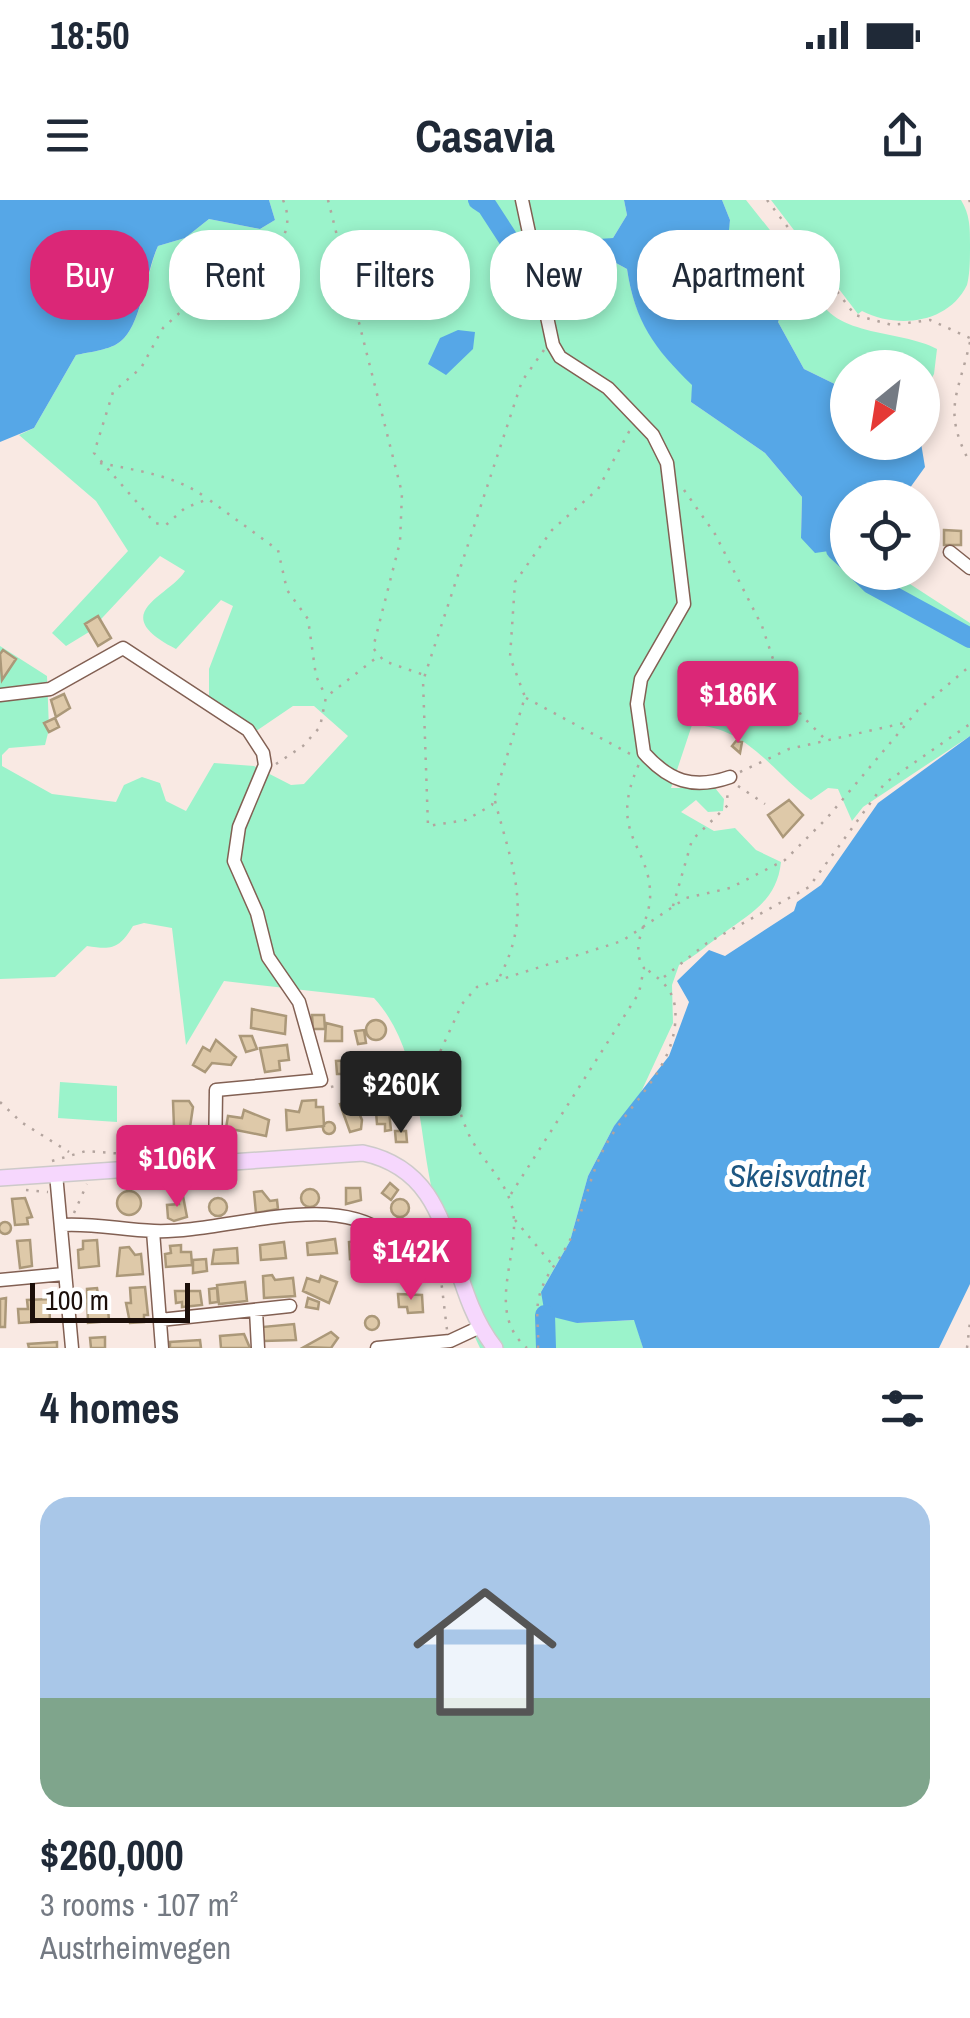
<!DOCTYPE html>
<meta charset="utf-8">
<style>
:root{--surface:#fff;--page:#f6f6f7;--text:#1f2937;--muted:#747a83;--line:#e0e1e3;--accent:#db2777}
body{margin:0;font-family:"Archivo Narrow",sans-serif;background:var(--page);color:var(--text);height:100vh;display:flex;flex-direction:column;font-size:38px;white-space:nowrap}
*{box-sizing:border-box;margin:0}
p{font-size:32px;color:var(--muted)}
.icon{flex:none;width:55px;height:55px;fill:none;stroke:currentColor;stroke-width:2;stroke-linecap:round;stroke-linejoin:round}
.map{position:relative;height:1148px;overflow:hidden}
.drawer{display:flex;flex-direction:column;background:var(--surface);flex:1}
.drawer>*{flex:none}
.hud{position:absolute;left:30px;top:30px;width:910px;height:90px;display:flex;gap:20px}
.needle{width:65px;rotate:210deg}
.tools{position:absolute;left:830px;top:150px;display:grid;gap:20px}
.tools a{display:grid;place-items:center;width:110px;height:110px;border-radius:50%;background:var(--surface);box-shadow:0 5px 15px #0003;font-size:50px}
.scale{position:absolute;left:30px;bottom:25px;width:160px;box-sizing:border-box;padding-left:10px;border:5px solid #1c0f0a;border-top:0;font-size:28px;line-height:35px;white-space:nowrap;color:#1c0f0a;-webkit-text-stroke:8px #fff;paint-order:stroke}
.price{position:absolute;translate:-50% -85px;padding:0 22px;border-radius:10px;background:var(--accent);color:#fff;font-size:32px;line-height:65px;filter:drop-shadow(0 2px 5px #0008)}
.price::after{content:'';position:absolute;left:50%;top:60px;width:30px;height:22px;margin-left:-15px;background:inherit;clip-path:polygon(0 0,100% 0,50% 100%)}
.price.selected{background:#222;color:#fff}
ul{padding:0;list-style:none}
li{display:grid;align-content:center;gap:20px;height:530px;padding:0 40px}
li+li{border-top:2px solid var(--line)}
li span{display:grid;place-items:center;height:310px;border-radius:30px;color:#555}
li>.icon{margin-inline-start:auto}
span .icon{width:180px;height:180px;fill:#fffc;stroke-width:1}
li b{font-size:42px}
h2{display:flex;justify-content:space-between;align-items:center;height:120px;padding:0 40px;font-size:42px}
.chip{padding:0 35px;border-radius:40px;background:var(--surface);box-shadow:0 5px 15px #0003;font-size:35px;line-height:90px}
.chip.selected{background:var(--accent);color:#fff}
.status{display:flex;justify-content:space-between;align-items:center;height:70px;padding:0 50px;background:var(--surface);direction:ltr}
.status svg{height:28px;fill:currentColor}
header{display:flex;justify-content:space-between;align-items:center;height:130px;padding:0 40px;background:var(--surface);font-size:45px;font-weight:700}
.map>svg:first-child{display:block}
</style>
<div class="status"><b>18:50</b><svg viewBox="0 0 49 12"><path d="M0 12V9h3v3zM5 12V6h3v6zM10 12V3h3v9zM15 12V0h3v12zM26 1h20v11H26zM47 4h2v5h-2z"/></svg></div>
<header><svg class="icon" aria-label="menu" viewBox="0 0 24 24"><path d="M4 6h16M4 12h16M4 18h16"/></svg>Casavia<svg class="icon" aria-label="share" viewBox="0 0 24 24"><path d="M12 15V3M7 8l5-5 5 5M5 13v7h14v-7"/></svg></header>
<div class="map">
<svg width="970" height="1148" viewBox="0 0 970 1148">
<rect width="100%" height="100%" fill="#f9e9e3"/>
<path fill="#9bf3cb" d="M269 0H624L627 15 613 38 583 45 627 69C635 122 655 148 693 185L691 202 765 253 802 297 801 338 836 350 847 336 848 372 893 373 970 423V536L863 607 852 621 838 589 828 588 811 600C772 572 747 526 692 525L671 588H715L724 599 723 611 708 612 696 600 681 612 714 631 735 628 756 650 781 662C777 700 752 712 724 733 708 744 697 755 679 765L672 785 673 823 636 903 614 926 588 976 570 1041 541 1092 577 1123 635 1120 643 1148H480C465 1119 464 1091 456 1060 451 1037 439 1017 433 994 418 931 421 849 374 798L224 781 186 845 172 728 144 723 133 726C119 749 112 750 87 746L55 777 0 779V446L47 476 49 529 45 545 9 548 2 555V566L52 594 116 602 124 585 142 577 160 583 166 601 186 611 214 563 254 566 291 585 304 584 348 536 314 506H293L249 536 209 507V469L233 406 221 400 176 449C105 413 169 397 185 371L160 356 89 432 66 446 52 433 128 351 96 301 19 235 34 228 76 155C89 152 111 150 121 141 141 125 147 71 158 46L185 38 209 19 260 29 275 20Z
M722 0H746L816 88C825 138 901 129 937 149L934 174 923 194 922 168H848L847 190 804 169 778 122 789 93 772 82 750 49 736 51 727 40 730 20Z
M771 0H961C970 15 970 27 970 45 970 58 970 74 967 85 948 124 897 129 862 111L858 114Z
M60 882 117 886V922L58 918Z"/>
<path fill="#56a7e7" d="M0 0H269L275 20 260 29 209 19 185 38 158 46C146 72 141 125 121 141 111 150 89 152 76 155L34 228 0 242Z
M624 0H722L730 20 728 40 736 51 750 49 772 82 789 93 778 122 804 169 847 190 848 242 921 243 925 267 907 292 848 298 847 336 836 350 815 353 801 338 802 297 765 253 691 202 692 185C654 148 635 122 627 69L583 45 584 40 613 38 627 15Z
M458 130 475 132 473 149 446 175 428 164 440 138Z
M970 536V1084L939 1148H643L634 1120 577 1123 545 1115 541 1092 570 1041 588 976 614 926 669 856 689 802 677 781 709 750 725 756 794 711 797 702 821 685 878 603Z"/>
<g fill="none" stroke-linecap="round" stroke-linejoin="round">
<path stroke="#56a7e7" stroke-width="20" d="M478 0 487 6 513 46 583 43
M836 350 848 361
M859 372 871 384 970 438
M545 1115 546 1148"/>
</g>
<path fill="#dec9a9" stroke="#ab9879" stroke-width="2.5" d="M944 330 961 331V345H944Z
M98 416 111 438 98 446 85 424Z
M3 450 16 459 2 480 0 454Z
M64 494 70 508 56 517 51 500Z
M55 518 59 527 49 532 44 523Z
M736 541 742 542 740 553 732 546Z
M789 600 803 615 783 637 768 615Z
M252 809 286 816 285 834 251 828Z
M312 815H324L325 829H313Z
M366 830a10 10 0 1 1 20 0a10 10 0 1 1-20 0Z
M326 823 342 827V841H325Z
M364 830 366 843 358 844 355 831Z
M240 836H252L257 849 246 852Z
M216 840 236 857 231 865 212 863 205 872 193 865 203 847 210 851Z
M287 845 289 860 279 861 280 870 265 872 260 848Z
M353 860 354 874H337L336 861Z
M393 881 394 885 400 883 403 890 369 898 366 889Z
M316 900V907H323L324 926 287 930 286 910 299 912 302 901Z
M173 901H189L193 907 190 927H174Z
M349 901 350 912 359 913 362 920 361 929 350 932 340 904Z
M244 910 269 920 266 936 226 928 228 916 242 918Z
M389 911 391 930 385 931V924H377L376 912Z
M323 928a6 6 0 1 1 12 0a6 6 0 1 1-12 0Z
M395 931H406L407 942H396Z
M390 983 398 990 391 1000 382 993Z
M346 988H360L361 1000 346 1004Z
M301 998a9 9 0 1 1 18 0a9 9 0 1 1-18 0Z
M117 1003a12 12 0 1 1 24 0a12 12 0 1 1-24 0Z
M262 991 270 1001 277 1000 278 1009 256 1013 254 992Z
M178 996H183L187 1017 174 1021 168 1018 167 1005 179 1004Z
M25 998 32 1017 27 1018 28 1024 15 1025 12 999Z
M209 1007a9 9 0 1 1 18 0a9 9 0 1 1-18 0Z
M391 1008a9 9 0 1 1 18 0a9 9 0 1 1-18 0Z
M-1 1028a6 6 0 1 1 12 0a6 6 0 1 1-12 0Z
M335 1039 337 1053 308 1055 307 1043Z
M370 1039 368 1057 350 1059 349 1042Z
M30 1040 32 1066 20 1068 17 1041Z
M97 1040 99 1066 79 1068 78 1050 83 1049V1041Z
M284 1042 286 1058 261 1060 260 1045Z
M414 1051a8 8 0 1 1 16 0a8 8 0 1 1-16 0Z
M181 1045V1052H191L192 1065 166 1067 165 1054 171 1053 170 1046Z
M129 1047 135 1055 141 1054 143 1074 117 1076 120 1048Z
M237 1048 238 1063 212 1064 214 1050Z
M403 1049 404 1061 395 1062 394 1050Z
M206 1059 207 1071 193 1073V1060Z
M272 1075 275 1080 293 1078 295 1096 264 1098 263 1076Z
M321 1076 337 1082 329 1103 303 1091 307 1078 319 1082Z
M245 1082 247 1101 219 1104 217 1085Z
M145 1087 148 1115H144V1122L130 1123 126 1103H131L130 1088Z
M97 1088 100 1108H108L109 1121 88 1123 87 1089Z
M217 1088 218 1102 210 1103 209 1089Z
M175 1091H200L202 1105 182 1107V1102L176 1103Z
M398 1094 422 1095 423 1112 408 1113 407 1107H399Z
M6 1098 5 1127H0V1099Z
M308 1098 319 1102 318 1109 306 1107Z
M49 1099 50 1121 19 1123 18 1109H28L27 1100Z
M365 1123a7 7 0 1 1 14 0a7 7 0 1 1-14 0Z
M294 1124 296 1140 264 1141 262 1127Z
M331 1132 338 1138 331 1148 304 1147Z
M244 1134 250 1148H221L220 1136Z
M105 1137V1148H91L90 1138Z
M200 1140 201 1148H170V1142Z
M57 1142V1148H29L28 1144Z"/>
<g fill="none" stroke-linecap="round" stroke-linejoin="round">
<defs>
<path id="minor" d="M522 0 553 145 560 157 608 188 653 235 667 263 684 404 641 479 637 504 644 553C669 581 693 590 730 577
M950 352 970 368
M0 495 50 489 123 448 248 530 263 553 265 565 239 627 234 661 257 713 268 757 299 802 321 880 216 890 215 961
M56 974 72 1148
M62 1025C94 1023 122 1030 154 1031 222 1034 329 990 386 1034
M153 1031 162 1148
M0 1080 64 1074
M256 1110 258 1148
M160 1120 290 1106
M377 1148 450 1141 480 1127"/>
<path id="major" d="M0 978 363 953C462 974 441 1080 495 1148"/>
</defs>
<use href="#minor" stroke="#826053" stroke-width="15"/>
<use href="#major" stroke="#cdcac9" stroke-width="18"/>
<path stroke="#b3a49e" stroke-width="2.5" stroke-dasharray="2.5 8" stroke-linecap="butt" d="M283 0C305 50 238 81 198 77L186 107 163 128 141 168 113 192 94 253 155 323 166 325 185 308 208 299 278 350 287 390 308 419 316 476 326 497
M328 0 402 293 400 342 373 448 384 461 424 475
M767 0 855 115 892 125 930 120 970 138
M969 0 970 2
M970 142C958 196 942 210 970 263
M544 150 522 181 423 481 428 626 466 620 492 605 525 497 510 457 515 382 552 330 598 289 631 228
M100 263C138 271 176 275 208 299
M684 290 715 334 762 426 779 477 801 515 828 542
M526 498 634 556
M276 564 303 546 320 527 326 497 376 458
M740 572 789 549 904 523
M738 586 765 604
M495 601C513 670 534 713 498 780
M673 706 692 640 728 605 727 592
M664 777 707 743 809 687 885 583 970 524
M441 855C452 879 456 904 466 928 479 962 514 983 514 1023 515 1064 488 1115 527 1148
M331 887 409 866 440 852 462 804 477 787 622 741 686 698 730 688 785 660 827 618 918 510 970 466
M0 902 21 922 69 952
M190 951 204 944
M52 961 86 951 137 955
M26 990 48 992
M511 994 639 793 644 768C629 747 648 723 650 700 653 645 606 637 639 564
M74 1013 87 984
M515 1020 551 1063
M438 1054 447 1130
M538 1148C539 1133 536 1117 538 1102 542 1077 558 1063 569 1042 585 1010 589 974 607 943 629 905 670 872 675 825 678 794 667 784 646 769
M967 1148 970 1122"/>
<use href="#minor" stroke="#fff" stroke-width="12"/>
<use href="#major" stroke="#f6d7fd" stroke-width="15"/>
</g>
<g text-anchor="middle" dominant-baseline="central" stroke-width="10" stroke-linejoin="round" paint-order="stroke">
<g font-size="32" font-style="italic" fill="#1d5782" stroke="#fff">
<text x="797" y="975">Skeisvatnet</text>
</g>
</g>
</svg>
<div class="tools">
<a><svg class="needle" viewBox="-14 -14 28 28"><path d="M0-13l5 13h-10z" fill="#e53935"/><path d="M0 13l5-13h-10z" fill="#747a83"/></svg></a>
<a><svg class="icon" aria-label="locate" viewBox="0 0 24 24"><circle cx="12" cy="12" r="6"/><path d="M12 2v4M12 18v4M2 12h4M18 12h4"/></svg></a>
</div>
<div class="scale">100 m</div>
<b class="price" style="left:738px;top:546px">$186K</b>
<b class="price selected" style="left:401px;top:936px">$260K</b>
<b class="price" style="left:177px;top:1010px">$106K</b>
<b class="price" style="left:411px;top:1103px">$142K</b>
<div class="hud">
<a class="chip selected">Buy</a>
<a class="chip">Rent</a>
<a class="chip">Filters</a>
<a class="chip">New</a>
<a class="chip">Apartment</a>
</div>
</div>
<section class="drawer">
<h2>4 homes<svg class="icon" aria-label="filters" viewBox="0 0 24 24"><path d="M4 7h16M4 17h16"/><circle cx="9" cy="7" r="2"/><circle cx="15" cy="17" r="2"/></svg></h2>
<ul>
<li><span style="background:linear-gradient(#a9c7e8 65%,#7fa58c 0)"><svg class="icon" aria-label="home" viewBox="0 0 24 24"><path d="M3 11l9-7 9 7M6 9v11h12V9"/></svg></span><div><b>$260,000</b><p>3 rooms · 107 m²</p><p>Austrheimvegen</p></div></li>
</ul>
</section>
